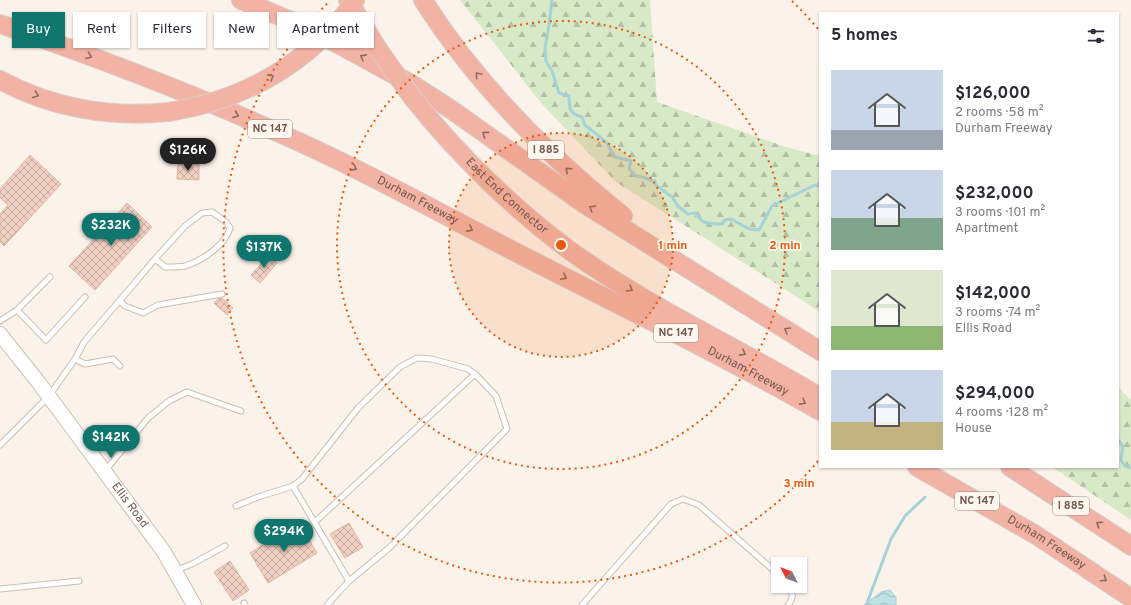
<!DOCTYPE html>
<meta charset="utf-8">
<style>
:root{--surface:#fff;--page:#f7f7f7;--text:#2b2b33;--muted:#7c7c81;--accent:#0f766e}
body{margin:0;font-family:Overpass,sans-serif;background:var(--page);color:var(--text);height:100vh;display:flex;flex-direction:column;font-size:15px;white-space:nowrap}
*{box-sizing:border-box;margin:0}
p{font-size:13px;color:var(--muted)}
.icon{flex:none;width:22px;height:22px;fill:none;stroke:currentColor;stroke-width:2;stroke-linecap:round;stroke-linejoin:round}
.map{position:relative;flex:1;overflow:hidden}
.side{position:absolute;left:819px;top:12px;width:300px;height:456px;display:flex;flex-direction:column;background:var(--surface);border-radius:0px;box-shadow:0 1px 3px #0004}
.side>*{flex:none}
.guide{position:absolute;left:12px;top:12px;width:380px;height:36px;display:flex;gap:8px}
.needle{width:26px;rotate:312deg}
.fabs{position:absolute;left:771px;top:557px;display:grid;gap:8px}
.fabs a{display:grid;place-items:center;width:36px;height:36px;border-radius:0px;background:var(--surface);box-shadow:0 1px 3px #0004;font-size:20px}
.price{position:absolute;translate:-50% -34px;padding:0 9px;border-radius:14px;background:var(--accent);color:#fff;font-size:13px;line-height:26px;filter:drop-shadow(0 1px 2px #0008)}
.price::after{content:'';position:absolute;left:50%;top:24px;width:12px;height:9px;margin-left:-6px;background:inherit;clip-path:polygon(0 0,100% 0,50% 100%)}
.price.on{background:#222;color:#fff}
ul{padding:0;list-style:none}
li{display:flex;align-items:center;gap:12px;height:100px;padding:0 12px}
li span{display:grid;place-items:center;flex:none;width:112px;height:80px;border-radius:0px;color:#555}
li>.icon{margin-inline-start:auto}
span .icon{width:48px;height:48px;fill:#fffc;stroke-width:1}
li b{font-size:17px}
h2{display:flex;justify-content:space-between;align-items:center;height:48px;padding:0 12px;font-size:17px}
.chip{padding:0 14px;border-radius:0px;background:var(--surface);box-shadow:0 1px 3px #0004;font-size:14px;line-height:36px}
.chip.on{background:var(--accent);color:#fff}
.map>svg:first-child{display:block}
</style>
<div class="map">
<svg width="1131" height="605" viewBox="0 0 1131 605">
<defs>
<pattern id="forest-firs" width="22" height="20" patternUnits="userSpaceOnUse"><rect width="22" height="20" fill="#d8e9c8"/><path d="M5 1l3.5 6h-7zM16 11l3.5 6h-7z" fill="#b4c0a5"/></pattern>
<pattern id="water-waves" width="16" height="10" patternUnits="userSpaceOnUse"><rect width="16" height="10" fill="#bee2e4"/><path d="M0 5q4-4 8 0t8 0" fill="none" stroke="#9fbabb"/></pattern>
<pattern id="building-cross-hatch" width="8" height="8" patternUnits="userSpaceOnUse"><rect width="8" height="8" fill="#efd0c2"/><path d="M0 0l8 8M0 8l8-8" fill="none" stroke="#c6aca0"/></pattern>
</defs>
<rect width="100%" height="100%" fill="#fbf3e9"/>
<path fill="url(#forest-firs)" d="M460 0H650L657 102 786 147 820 156V312L755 270 616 182 541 103Z
M1118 387 1131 400V520L1052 467H1118Z"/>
<path fill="url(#water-waves)" stroke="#a5d2d6" d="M890 590 896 597V605H864L881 592Z"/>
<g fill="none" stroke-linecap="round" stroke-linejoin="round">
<path stroke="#a5d2d6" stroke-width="3" d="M552 0 549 25 545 48 546 61 552 71 559 93 569 96C569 107 569 114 582 117L585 125 606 142 615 157 631 161 629 169 636 176C643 176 648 180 655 181L656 185 672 197 678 206 688 214 696 213C702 225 710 224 722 224L725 220 731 219 749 229 759 230 772 206 815 185H820
M1118 439 1123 447 1121 460 1125 466 1131 468
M867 603 891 539 905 516 925 497"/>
</g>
<path fill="url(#building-cross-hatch)" stroke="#e1b6a3" d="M30 155 61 184 4 246 0 242V214L8 205 0 198V189Z
M178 164H199V180L177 179Z
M127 203 152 227 95 290 69 266Z
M268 256 277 263 260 283 251 275Z
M222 298 233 308 227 315 214 303 218 299Z
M299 523 317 553 268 583 250 553Z
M349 523 363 547 345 558 330 534Z
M230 561 249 590 233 601 214 572Z"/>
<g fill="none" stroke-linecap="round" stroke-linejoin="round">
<defs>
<path id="service" d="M120 301 125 306 143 313 158 305 222 294
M17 310 50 277
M0 321 17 310 46 340 85 297
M75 359 85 364 113 359 120 366
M0 445 49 396 75 359 84 342 127 292 155 259 185 226 202 213 212 212 226 222 230 228C225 246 201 261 185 266 179 267 172 267 165 267L155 259
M105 471 148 418 169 401 187 392 241 411
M293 486 349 581
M236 506 258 497 293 486 302 479 358 408 400 367 417 358 432 359 468 369 475 374 496 396 507 429 389 548 349 581 327 605
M315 522 475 374
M175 571 192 564 225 546
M0 589 79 581
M244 603 245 605
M582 605 671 504 683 499 699 505 778 574
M788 605C794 597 793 594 789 586"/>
<g id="secondary">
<path id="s1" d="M0 334 39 383 164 552 194 605"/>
</g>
<g id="motorway">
<path d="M241 0 301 25 338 44 413 85 449 108 586 205 820 351"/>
<path d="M348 0 378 49"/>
<path d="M423 0C476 84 546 154 623 216"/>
<path id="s2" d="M0 24C105 60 209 100 310 147 384 181 456 222 529 259 627 309 725 357 820 411"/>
<path d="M0 80C51 108 111 118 168 112"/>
<path id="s3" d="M430 119C472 168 518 212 569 250 648 307 737 347 820 397"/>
<path id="s4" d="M917 467 1036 535 1131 598"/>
<path d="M1010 467 1131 546"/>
</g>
</defs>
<use href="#service" stroke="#cfbcb2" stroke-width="7"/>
<use href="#secondary" stroke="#d2bcb0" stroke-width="16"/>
<use href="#motorway" stroke="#d8d0cd" stroke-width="20"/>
<use href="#service" stroke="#fff" stroke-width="5"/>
<use href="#secondary" stroke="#fff" stroke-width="14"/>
<use href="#motorway" stroke="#f2b2a4" stroke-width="18"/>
<defs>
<path id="motorway-bridge" d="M378 49 412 97 430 119
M168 112C245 100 309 63 356 0"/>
</defs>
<use href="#motorway-bridge" stroke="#d8d0cd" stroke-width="20" stroke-linecap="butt"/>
<use href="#motorway-bridge" stroke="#f2b2a4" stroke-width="18"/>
</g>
<defs><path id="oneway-chevron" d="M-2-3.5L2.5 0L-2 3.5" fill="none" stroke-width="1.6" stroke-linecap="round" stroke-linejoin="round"/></defs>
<g stroke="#8e6a5f">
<use href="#oneway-chevron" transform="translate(89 56) rotate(21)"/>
<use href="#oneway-chevron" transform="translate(363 57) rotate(-152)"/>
<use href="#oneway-chevron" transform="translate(478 75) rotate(-130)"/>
<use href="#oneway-chevron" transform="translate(271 77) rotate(-30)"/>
<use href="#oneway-chevron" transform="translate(36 95) rotate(20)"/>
<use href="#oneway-chevron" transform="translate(236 115) rotate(22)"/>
<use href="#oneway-chevron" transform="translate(485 134) rotate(-144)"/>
<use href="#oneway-chevron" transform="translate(354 168) rotate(26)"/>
<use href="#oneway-chevron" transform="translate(568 170) rotate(-138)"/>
<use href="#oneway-chevron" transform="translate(592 208) rotate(-148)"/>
<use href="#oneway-chevron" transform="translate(470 229) rotate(28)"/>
<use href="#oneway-chevron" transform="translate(564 277) rotate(26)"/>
<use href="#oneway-chevron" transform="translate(630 289) rotate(31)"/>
<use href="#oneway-chevron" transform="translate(787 330) rotate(-149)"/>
<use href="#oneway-chevron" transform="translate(743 353) rotate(29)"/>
<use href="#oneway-chevron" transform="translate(803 402) rotate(29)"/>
<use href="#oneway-chevron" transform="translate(1099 524) rotate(-146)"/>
<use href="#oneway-chevron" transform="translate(1104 579) rotate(34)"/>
</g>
<circle cx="561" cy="245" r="112" fill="#e8590c" fill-opacity=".12"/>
<g fill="none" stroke="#e8590c" stroke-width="2" stroke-dasharray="2 4">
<circle cx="561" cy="245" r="112"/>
<circle cx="561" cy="245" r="224"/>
<path d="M818 461A336 336 0 1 1 330 1M792 1A336 336 0 0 1 818 29"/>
</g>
<g text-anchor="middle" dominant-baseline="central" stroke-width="3.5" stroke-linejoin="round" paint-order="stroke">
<g fill="#fef7ef" stroke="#9e887e" stroke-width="1">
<rect x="248" y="120" width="44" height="18" rx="3"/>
<rect x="528" y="141" width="36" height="18" rx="3"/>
<rect x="654" y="324" width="44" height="18" rx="3"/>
<rect x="955" y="492" width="44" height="18" rx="3"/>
<rect x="1053" y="497" width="36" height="18" rx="3"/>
</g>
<g font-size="11" font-weight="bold" fill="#75584e">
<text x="270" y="129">NC 147</text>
<text x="546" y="150">I 885</text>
<text x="676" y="333">NC 147</text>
<text x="977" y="501">NC 147</text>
<text x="1071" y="506">I 885</text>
</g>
<g font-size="12" fill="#75584e" stroke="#fef7ef">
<text stroke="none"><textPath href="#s3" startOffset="109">East End Connector</textPath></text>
<text stroke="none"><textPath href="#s2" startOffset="454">Durham Freeway</textPath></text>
<text stroke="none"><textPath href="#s2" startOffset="826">Durham Freeway</textPath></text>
<text stroke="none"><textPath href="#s1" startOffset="215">Ellis Road</textPath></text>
<text stroke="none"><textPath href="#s4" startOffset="150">Durham Freeway</textPath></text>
</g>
</g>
<circle cx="561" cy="245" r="6" fill="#e8590c" stroke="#fef7ef" stroke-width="2"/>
<g font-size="12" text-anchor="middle" font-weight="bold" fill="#e8590c" stroke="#fef7ef" stroke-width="3.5" stroke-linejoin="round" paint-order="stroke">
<text x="673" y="249">1 min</text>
<text x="785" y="249">2 min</text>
<text x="799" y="487">3 min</text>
</g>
</svg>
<div class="fabs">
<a><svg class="needle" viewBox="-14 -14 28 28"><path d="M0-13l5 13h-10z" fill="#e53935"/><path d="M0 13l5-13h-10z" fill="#7c7c81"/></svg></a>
</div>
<b class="price on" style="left:188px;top:172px">$126K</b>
<b class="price" style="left:111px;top:247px">$232K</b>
<b class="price" style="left:264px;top:269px">$137K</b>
<b class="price" style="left:111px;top:459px">$142K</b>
<b class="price" style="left:284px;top:553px">$294K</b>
<div class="guide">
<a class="chip on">Buy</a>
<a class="chip">Rent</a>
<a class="chip">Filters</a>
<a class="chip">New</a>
<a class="chip">Apartment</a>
</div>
<section class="side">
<h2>5 homes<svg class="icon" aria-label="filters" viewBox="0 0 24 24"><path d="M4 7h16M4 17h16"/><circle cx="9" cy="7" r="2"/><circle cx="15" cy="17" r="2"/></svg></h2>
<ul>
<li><span style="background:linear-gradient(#c9d6e8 75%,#9aa5b1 0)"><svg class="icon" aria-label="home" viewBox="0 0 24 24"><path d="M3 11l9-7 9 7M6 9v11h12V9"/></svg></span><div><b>$126,000</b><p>2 rooms · 58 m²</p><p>Durham Freeway</p></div></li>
<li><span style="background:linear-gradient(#c9d6e8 60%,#7fa58c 0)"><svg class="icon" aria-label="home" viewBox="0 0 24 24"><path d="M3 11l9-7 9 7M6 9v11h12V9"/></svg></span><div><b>$232,000</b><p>3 rooms · 101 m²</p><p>Apartment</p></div></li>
<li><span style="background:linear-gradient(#dfe7d0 70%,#8fb573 0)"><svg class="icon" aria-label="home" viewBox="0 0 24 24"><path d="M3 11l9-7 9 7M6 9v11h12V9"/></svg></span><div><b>$142,000</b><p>3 rooms · 74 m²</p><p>Ellis Road</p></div></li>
<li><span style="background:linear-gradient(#c9d6e8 65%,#c2b280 0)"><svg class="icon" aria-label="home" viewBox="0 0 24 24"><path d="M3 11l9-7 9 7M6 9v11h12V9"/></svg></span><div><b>$294,000</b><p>4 rooms · 128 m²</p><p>House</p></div></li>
</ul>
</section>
</div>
